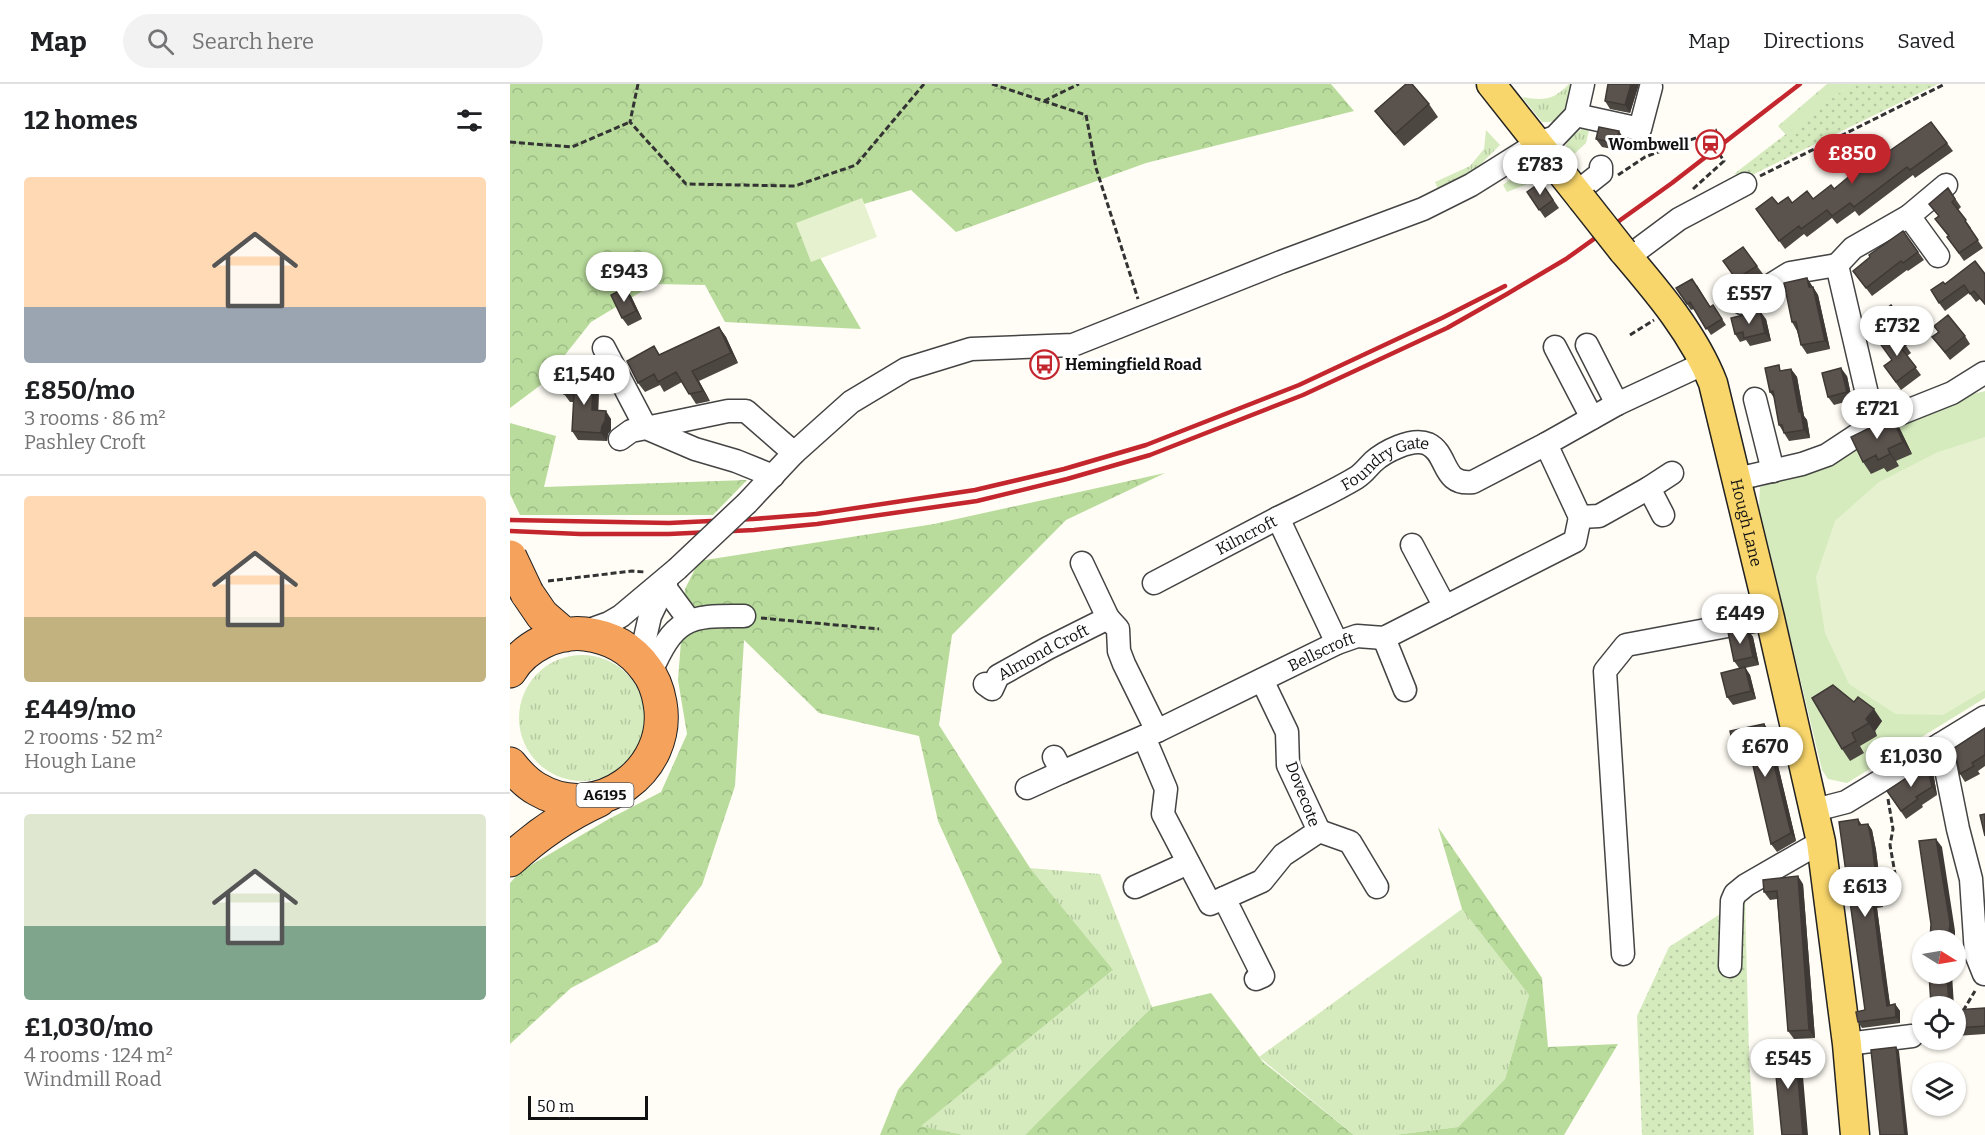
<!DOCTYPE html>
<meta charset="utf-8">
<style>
:root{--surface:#fff;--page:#f2f2f2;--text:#202124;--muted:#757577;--line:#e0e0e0;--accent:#c4262e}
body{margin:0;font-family:Bitter,serif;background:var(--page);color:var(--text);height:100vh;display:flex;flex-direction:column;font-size:22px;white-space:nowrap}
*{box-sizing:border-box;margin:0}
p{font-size:20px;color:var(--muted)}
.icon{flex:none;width:33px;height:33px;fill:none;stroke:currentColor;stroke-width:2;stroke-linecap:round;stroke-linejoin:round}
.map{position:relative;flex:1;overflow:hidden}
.panel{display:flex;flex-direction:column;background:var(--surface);width:510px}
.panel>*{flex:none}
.needle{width:39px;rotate:101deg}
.fabs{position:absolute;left:1402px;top:846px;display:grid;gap:12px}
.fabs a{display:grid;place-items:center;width:54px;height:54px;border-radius:50%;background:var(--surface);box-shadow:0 2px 4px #0004;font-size:30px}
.scale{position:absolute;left:18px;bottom:15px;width:120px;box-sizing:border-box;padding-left:6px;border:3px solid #111;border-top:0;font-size:16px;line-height:21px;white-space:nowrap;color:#111;-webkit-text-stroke:4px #fff;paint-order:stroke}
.price{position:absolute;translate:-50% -51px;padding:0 14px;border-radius:21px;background:#fff;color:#222;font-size:20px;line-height:39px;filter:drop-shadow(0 2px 3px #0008)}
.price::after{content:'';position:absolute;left:50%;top:36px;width:18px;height:14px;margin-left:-9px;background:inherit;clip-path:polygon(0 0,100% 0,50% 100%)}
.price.current{background:var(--accent);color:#fff}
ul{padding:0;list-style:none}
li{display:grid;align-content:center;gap:12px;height:318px;padding:0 24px}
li+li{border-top:2px solid var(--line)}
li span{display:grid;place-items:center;height:186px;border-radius:6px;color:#555}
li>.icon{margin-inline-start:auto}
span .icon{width:108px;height:108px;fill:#fffc;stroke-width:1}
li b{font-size:26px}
h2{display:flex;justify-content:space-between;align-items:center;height:72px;padding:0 24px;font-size:26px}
header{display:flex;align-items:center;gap:36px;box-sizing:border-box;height:84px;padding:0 30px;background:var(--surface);border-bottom:2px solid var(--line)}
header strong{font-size:28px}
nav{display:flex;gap:33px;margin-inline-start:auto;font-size:21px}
.search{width:420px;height:54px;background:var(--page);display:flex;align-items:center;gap:15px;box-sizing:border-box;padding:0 21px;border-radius:33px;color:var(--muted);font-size:22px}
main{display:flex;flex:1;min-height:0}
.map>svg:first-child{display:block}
</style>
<header>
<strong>Map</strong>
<div class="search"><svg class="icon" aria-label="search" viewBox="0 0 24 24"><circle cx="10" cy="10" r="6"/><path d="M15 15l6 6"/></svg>Search here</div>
<nav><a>Map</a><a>Directions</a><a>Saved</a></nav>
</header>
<main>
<section class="panel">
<h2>12 homes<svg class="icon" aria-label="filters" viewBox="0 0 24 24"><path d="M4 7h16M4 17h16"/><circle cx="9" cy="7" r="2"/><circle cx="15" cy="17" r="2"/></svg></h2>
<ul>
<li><span style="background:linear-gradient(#ffd9b3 70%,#9aa5b1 0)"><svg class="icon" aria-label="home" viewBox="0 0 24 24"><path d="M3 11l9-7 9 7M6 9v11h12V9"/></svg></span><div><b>£850/mo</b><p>3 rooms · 86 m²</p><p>Pashley Croft</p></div></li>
<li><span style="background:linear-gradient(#ffd9b3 65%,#c2b280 0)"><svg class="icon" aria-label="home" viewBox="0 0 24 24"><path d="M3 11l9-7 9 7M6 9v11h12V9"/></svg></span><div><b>£449/mo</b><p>2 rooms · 52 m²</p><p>Hough Lane</p></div></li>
<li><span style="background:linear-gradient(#dfe7d0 60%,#7fa58c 0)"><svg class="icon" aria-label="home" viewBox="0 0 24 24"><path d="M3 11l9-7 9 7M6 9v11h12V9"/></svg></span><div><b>£1,030/mo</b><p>4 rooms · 124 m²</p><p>Windmill Road</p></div></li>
</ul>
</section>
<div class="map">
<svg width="1475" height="1051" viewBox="0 0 1475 1051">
<defs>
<pattern id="grass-tufts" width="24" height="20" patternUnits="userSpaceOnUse" patternTransform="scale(1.5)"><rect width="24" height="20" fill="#d5ebbd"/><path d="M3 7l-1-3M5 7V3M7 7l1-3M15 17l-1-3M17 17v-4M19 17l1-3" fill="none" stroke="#b6c8a1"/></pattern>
<pattern id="forest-crowns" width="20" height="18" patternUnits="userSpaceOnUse" patternTransform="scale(1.5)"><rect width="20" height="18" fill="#b9dc9c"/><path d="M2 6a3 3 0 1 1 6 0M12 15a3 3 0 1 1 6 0" fill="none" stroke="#9ebc85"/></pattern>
<pattern id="garden-dots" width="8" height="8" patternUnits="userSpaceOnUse" patternTransform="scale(1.5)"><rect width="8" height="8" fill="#d5ebbd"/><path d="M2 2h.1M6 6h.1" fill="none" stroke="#b6c8a1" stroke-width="1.8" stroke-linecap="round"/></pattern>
</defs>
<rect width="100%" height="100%" fill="#fffdf5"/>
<path fill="url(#grass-tufts)" d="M1059 0H1065C1060 20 1058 40 1032 38L1012 13C1033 17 1044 16 1059 0Z
M1317 0H1341L1276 51 1268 42Z
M1075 42H1080L1076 59 1061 73 1053 67 1059 55Z
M976 46 990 61 964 87 928 105 925 98 960 82 974 65Z
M1012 86 1018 93 1017 100 997 108 993 101Z
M9 634a63 63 0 1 1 126 0a63 63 0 1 1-126 0Z
M520 784 590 790 642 923 515 1051H454L410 1042 602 887Z
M952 825 1019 911 995 995 948 1043 884 1051H844L749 973Z"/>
<path fill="url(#forest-crowns)" d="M0 0H821L844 27 636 79 446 148 401 106 290 139 351 245 215 238 195 201 144 200 81 238 32 300 0 324Z
M0 339 46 352 34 403 237 396 203 431H10L0 410Z
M655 389 556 436 442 551 429 641 520 784 603 886 411 1042 454 1051H370L388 1006 492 878 428 737 409 652 309 629 234 556 225 702 192 801 148 858 61 904 0 960V799L11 787 97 736 151 708 177 650 168 596 175 505 189 477 424 440Z
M928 743 1032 894 1038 963 1108 960 1054 1051H884L948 1043 995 995 1019 911 952 825Z
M701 909 753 978 844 1051H515L642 923Z"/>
<path fill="#d5ebbd" d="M1475 307V614L1337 699 1318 695 1312 686 1249 423 1250 403 1323 378 1365 349 1459 311Z"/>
<path fill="url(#garden-dots)" d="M1341 0H1428L1242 91 1224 90Z
M1235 814 1239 972 1244 1051H1132L1127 932 1159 863Z"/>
<path fill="#e6f2cf" d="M352 114 367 153 301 178 286 139Z
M1475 353V606L1433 631 1386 630 1339 600 1315 549 1306 493 1325 437 1369 398 1428 368Z"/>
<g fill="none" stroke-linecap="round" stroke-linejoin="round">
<defs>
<g id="minor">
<path d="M1066 31 1130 45 1141 3"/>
<path d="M1067 108 1091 89V83"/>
<path d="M1399 132 1436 101"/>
<path d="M1118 173 1169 135 1235 100"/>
<path d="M1327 181 1364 340"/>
<path d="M1327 181 1343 164 1399 132 1428 172"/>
<path d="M1232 219 1280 189 1327 181"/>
<path d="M1077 261 1107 320"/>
<path d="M1045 263 1082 334"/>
<path d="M94 264 136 344 218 327H236L284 369"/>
<path d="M1245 315 1263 387"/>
<path d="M110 355 121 347 136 344 185 365 226 377 263 392"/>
<path d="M1227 395 1292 380 1317 371 1364 340 1442 309 1474 289"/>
<path d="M1139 404 1153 431"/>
<path d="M237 419 284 369 341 318 396 285 461 265 563 261 771 178 913 125 961 101 1028 59 1045 53 1066 31 1073 0"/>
<path d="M1070 433 1036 360 1107 320 1195 279"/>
<path d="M1070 433 1089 432 1139 404 1162 389"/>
<path id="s1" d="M768 434C794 421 821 409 846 394 853 390 857 384 863 378 874 368 902 353 918 360 939 370 931 402 963 398L1036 360"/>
<path d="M902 461 935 523"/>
<path id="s2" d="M644 499 768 434 827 559"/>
<path d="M154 502 179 536"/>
<path d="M598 534 608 545 609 567 614 580 647 647"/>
<path d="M71 549 99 539 111 532 167 485"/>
<path d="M874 554 895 606"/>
<path d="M130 576 140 532 156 499"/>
<path d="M140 590C164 535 176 531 234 532"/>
<path d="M752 596 777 648 778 681 809 747"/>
<path id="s3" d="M475 600 482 605 488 592 538 564 598 534 572 479"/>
<path d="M634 653 656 705 653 730 700 820 714 814"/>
<path d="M1431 660 1448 745 1461 795 1466 870 1474 890"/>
<path id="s4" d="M544 673 552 688 647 647 827 559 847 552 874 554 1065 457 1070 433"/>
<path d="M517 704 552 688"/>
<path d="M1305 726 1336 718 1475 633"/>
<path d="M809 747 840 758 867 803"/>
<path d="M625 803 678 779"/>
<path d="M1113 870 1095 587 1116 561 1260 534"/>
<path d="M1220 882 1222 817 1225 810 1236 801 1311 758"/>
<path d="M746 895 753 892 714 814 752 797 773 771 809 747"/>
<path d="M1337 960 1402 952"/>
</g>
<g id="major">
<path d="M981 0 1072 115"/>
<path id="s5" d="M1113 167C1147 207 1184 250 1203 299L1260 534 1311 758 1337 960 1345 1051"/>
</g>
<path id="highway" d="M17 509 32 531 55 551
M0 587C15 562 47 547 75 550 100 553 121 564 136 585 144 595 148 607 150 619 162 686 87 741 27 705 16 699 8 690 0 680
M0 776C26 752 56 731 89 716"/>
</defs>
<use href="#minor" stroke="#444" stroke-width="25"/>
<use href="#major" stroke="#222" stroke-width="31"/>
<use href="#highway" stroke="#222" stroke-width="35"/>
<path stroke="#333" stroke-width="3" stroke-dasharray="6 3" stroke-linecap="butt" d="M128 0 120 38 176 100 285 102 346 81 414 0
M482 0 576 31 586 84 628 215
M534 17 569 0
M0 58 62 63 120 38
M1108 91 1135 73 1207 46
M1250 92 1435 0
M1183 105 1214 77 1210 71
M1120 251 1144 236
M38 497 122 487 135 488
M251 534 369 545
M1378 715 1383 745 1380 761 1387 801
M1453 927 1465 907"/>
<use href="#minor" stroke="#fff" stroke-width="22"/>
<use href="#major" stroke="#f9d66b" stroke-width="28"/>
<use href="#highway" stroke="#f5a25d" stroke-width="33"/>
<path stroke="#c4262e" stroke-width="4.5" d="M0 436 159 439 243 435 306 430 465 406 554 385 636 361 789 301 932 234 995 202
M0 447 70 450H159L244 446 307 440 467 417 557 395 640 371 793 311 937 244 997 210 1056 175 1162 99 1290 0"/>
<defs>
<path id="minor-bridge" d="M167 485 237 419"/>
<path id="major-bridge" d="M1072 115 1113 167"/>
<path id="highway-bridge" d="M0 473 17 509"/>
</defs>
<use href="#minor-bridge" stroke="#444" stroke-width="25" stroke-linecap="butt"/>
<use href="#major-bridge" stroke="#222" stroke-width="31" stroke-linecap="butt"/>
<use href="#highway-bridge" stroke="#222" stroke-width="35" stroke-linecap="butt"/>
<use href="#minor-bridge" stroke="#fff" stroke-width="22"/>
<use href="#major-bridge" stroke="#f9d66b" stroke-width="28"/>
<use href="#highway-bridge" stroke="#f5a25d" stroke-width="33"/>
</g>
<path fill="#4d4742" d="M1129 0 1120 29 1100 25 1095 17Z
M919 20 928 33 894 62 874 39 865 27Z
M1086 55H1114L1112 67 1092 63Z
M1437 59 1443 67 1405 94 1403 91 1349 132 1345 127 1327 140 1322 134 1297 153 1294 150 1275 165 1246 125 1303 115 1324 105 1362 79Z
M1031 98 1049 124 1035 134 1017 108Z
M1438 104 1451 123 1448 126 1461 144 1460 145 1473 164 1454 177 1437 153 1438 152 1425 135 1428 132Z
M1393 147 1414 176 1398 187 1397 186 1362 212 1343 187Z
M1213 177 1247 182 1253 190 1232 203Z
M1475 190V221L1470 215 1466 218 1459 209 1435 227 1429 219 1435 200Z
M1297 194 1308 211 1320 265 1297 270 1291 261 1287 247 1282 238Z
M1187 201 1200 223 1203 221 1216 241 1201 251 1184 225 1181 226 1166 204Z
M115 204 121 212 132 235 118 242 112 234Z
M1381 221 1399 245 1389 252 1401 269 1397 272 1411 291 1391 306 1374 282 1382 276 1376 254 1362 235Z
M1256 235 1261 257 1240 262 1236 256 1230 258 1225 250Z
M1424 242 1455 252 1460 260 1440 276 1422 253 1428 248Z
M209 243 216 253 228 279 189 297 200 317 186 320 172 298 154 308 150 301 135 308 128 299 144 262 150 271Z
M1281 285 1287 293 1294 332 1297 336 1300 354 1279 357 1269 341 1264 314 1260 308 1273 286Z
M1337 292 1342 316 1324 321 1318 313Z
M89 302 88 327 101 335V346L98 350 97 357 68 356 62 347 64 318H60L54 310Z
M1382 333 1390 345 1402 370 1386 377 1389 382 1377 388 1374 384 1361 390 1353 378Z
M1237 545 1243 553 1249 581 1235 584 1240 591 1246 615 1223 621 1217 613 1229 584 1224 577Z
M1344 618 1372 637 1365 647 1367 652 1350 662 1354 669 1340 677 1332 665Z
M1254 640 1260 648 1286 757 1267 768 1261 760 1242 673 1230 676 1225 668Z
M1475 644V682L1468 687 1470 690 1455 698 1450 690Z
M1423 688 1427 711 1412 721 1413 723 1396 735 1377 707Z
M1348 735 1352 741 1358 740 1362 746 1366 766 1373 823 1367 824 1377 902 1380 921 1385 920 1390 927V939L1352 944 1348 938 1355 926Z
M1293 800 1305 954 1284 955 1278 947 1267 815 1260 816 1254 808Z
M1475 924V950L1446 952V926Z"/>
<path fill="#3f3936" d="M1121 0H1129L1120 29 1115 21Z
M1109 47 1114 55 1112 67 1106 59Z
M1297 194 1302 202 1299 203Z
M1303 203 1308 211 1320 265 1315 257Z
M115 204 121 212 132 235 126 227Z
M1250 227 1256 235 1261 257 1255 249Z
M209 243 216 253 228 279 221 269Z
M1331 284 1337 292 1342 316 1337 308Z
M1281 285 1287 293 1294 332 1297 336 1300 354 1294 346 1289 328Z
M182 287 189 297 200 317 193 307Z
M83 294 89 302 88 335 82 326Z
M96 327 101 335V346L98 350 97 357 91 349Z
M1382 333 1390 345 1402 370 1393 358Z
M1378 365 1386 377 1389 382 1380 370Z
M1237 545 1243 553 1249 581 1243 573Z
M1235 583 1240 591 1246 615 1241 607Z
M1364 625 1372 637 1365 647 1367 652 1356 635Z
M1254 640 1260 648 1286 757 1281 749Z
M1417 680 1423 688 1427 711 1422 703Z
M1358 740 1362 746 1366 766 1373 823 1369 817Z
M1426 755 1432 763 1445 847V856H1438Z
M1288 792 1293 800 1305 954 1299 946Z
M1363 818 1367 824 1381 928 1377 922Z
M1437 890H1442L1444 922H1439Z
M1385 920 1390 927V939L1386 933Z
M1285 961 1291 969 1298 1051H1293Z
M1386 963 1389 967 1398 1051H1395Z"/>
<path fill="#5a524d" stroke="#3f3936" stroke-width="1.5" d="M896 0H902L919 20 885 50 865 27Z
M1098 0H1121L1115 21 1095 17Z
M1421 38 1437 59 1400 86 1397 83 1344 123 1340 119 1322 132 1317 126 1291 145 1289 142 1269 157 1246 125 1262 113 1268 120 1278 113 1282 119 1297 107 1303 115 1321 101 1324 105 1359 76 1362 79Z
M1089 43 1109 47 1106 59 1086 55Z
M1031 98 1043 116 1029 126 1017 108Z
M1438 104 1445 115 1442 118 1456 136 1455 137 1468 156 1449 169 1437 153 1439 152 1425 135 1429 132 1419 120Z
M1393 147 1408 168 1393 179 1391 177 1356 204 1343 187 1360 173 1359 171Z
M1233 163 1247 182 1226 195 1213 177Z
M1465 177 1475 190V220L1464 207 1460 210 1454 201 1429 219 1421 206 1433 198 1435 200Z
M1297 194 1299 203H1303L1315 257 1291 261 1286 238H1282L1274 199Z
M1182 195 1200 223 1203 221 1212 235 1196 245 1180 218 1177 220 1166 204Z
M115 204 126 227 112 234 101 211Z
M1381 221 1393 237 1374 251 1362 235Z
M1250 227 1255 249 1234 254 1233 248 1225 250 1221 234Z
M1438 231 1455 252 1435 268 1422 253 1429 248 1424 242Z
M209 243 221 269 182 287 193 307 179 310 166 288 148 298 144 290 128 299 117 277 144 262 149 271Z
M1385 247 1396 261 1391 264 1406 283 1386 298 1374 282 1382 276 1369 258Z
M1269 281 1270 287 1281 285 1289 328H1291L1294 346 1274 349 1272 341H1269L1263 307 1260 308 1255 284Z
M1331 284 1337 308 1318 313 1312 289Z
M55 293 83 294 82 326 96 327 95 337 92 342 91 349 62 347 64 310H54Z
M1382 333 1393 358 1378 365 1380 370 1368 376 1366 371 1353 378 1341 353Z
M1237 545 1243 573 1224 577 1218 548Z
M1235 583 1241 607 1217 613 1211 589Z
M1323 601 1344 618 1348 613 1364 625 1356 635 1359 639 1342 649 1346 657 1332 665 1302 614Z
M1254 640 1281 749 1261 760 1239 664 1225 668 1220 647Z
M1475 644V671L1462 679 1464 682 1450 690 1444 664Z
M1417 680 1422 703 1406 713 1408 715 1391 727 1377 707Z
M1475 730V752L1470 731Z
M1348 735 1349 741 1358 740 1362 759 1369 817 1363 818 1373 896 1377 922 1385 920 1386 933 1348 938 1346 928 1355 926 1329 738Z
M1426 755 1440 839 1438 856H1420L1421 840 1409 757Z
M1288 792 1299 946 1278 947 1267 807 1254 808 1253 796Z
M1419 890H1437L1439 922H1425V920H1421Z
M1475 924V942L1446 944V926Z
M1285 961 1293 1051H1272L1263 962Z
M1386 963 1395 1051H1370L1361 966Z"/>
<defs>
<symbol id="station-ring" viewBox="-11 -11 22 22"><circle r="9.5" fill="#fff" stroke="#c4262e" stroke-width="1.5"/><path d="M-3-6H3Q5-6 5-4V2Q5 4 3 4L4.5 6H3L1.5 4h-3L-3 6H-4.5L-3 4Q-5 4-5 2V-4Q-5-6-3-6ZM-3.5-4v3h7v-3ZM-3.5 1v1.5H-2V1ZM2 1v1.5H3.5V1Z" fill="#c4262e"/></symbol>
<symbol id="bus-ring" viewBox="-11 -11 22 22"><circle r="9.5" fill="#fff" stroke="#c4262e" stroke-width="1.5"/><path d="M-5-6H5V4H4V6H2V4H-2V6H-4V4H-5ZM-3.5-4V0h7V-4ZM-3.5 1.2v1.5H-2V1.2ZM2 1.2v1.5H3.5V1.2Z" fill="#c4262e"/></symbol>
</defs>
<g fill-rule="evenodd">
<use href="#station-ring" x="1184" y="44" width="33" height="33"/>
<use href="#bus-ring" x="518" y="264" width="33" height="33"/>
</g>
<g text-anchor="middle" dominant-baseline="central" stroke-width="6" stroke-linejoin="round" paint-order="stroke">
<rect fill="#fff" stroke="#585858" stroke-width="1.5" x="66.5" y="699" width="57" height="24" rx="4.5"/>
<g font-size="15" font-weight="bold" fill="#111">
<text x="95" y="711">A6195</text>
</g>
<g font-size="16" font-weight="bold" fill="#111" stroke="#fff" text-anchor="end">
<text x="1179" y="60">Wombwell</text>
<text x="555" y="280" text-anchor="start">Hemingfield Road</text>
</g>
<g font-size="16" fill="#111" stroke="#fff">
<text stroke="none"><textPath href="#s1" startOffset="122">Foundry Gate</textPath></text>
<text stroke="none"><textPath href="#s5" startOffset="304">Hough Lane</textPath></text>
<text stroke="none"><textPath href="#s2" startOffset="104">Kilncroft</textPath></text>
<text stroke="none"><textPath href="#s4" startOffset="303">Bellscroft</textPath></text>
<text stroke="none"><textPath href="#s3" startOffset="74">Almond Croft</textPath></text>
<text transform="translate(793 710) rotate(69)">Dovecote</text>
</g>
</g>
</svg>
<div class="fabs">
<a><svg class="needle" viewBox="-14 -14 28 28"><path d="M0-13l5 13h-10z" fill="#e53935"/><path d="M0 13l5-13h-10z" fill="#757577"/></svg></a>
<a><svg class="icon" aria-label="locate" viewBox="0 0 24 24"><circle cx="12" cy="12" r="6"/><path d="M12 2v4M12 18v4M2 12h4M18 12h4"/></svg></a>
<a><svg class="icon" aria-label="layers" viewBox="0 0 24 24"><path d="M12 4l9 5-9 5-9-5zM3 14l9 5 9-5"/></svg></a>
</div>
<div class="scale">50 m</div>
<b class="price current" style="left:1342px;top:101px">£850</b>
<b class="price" style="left:1030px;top:112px">£783</b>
<b class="price" style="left:114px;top:219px">£943</b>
<b class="price" style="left:1239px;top:241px">£557</b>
<b class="price" style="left:1387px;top:273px">£732</b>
<b class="price" style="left:74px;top:322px">£1,540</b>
<b class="price" style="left:1367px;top:356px">£721</b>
<b class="price" style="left:1230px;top:561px">£449</b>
<b class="price" style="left:1255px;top:694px">£670</b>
<b class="price" style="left:1401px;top:704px">£1,030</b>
<b class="price" style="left:1355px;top:834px">£613</b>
<b class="price" style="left:1278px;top:1006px">£545</b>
</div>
</main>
